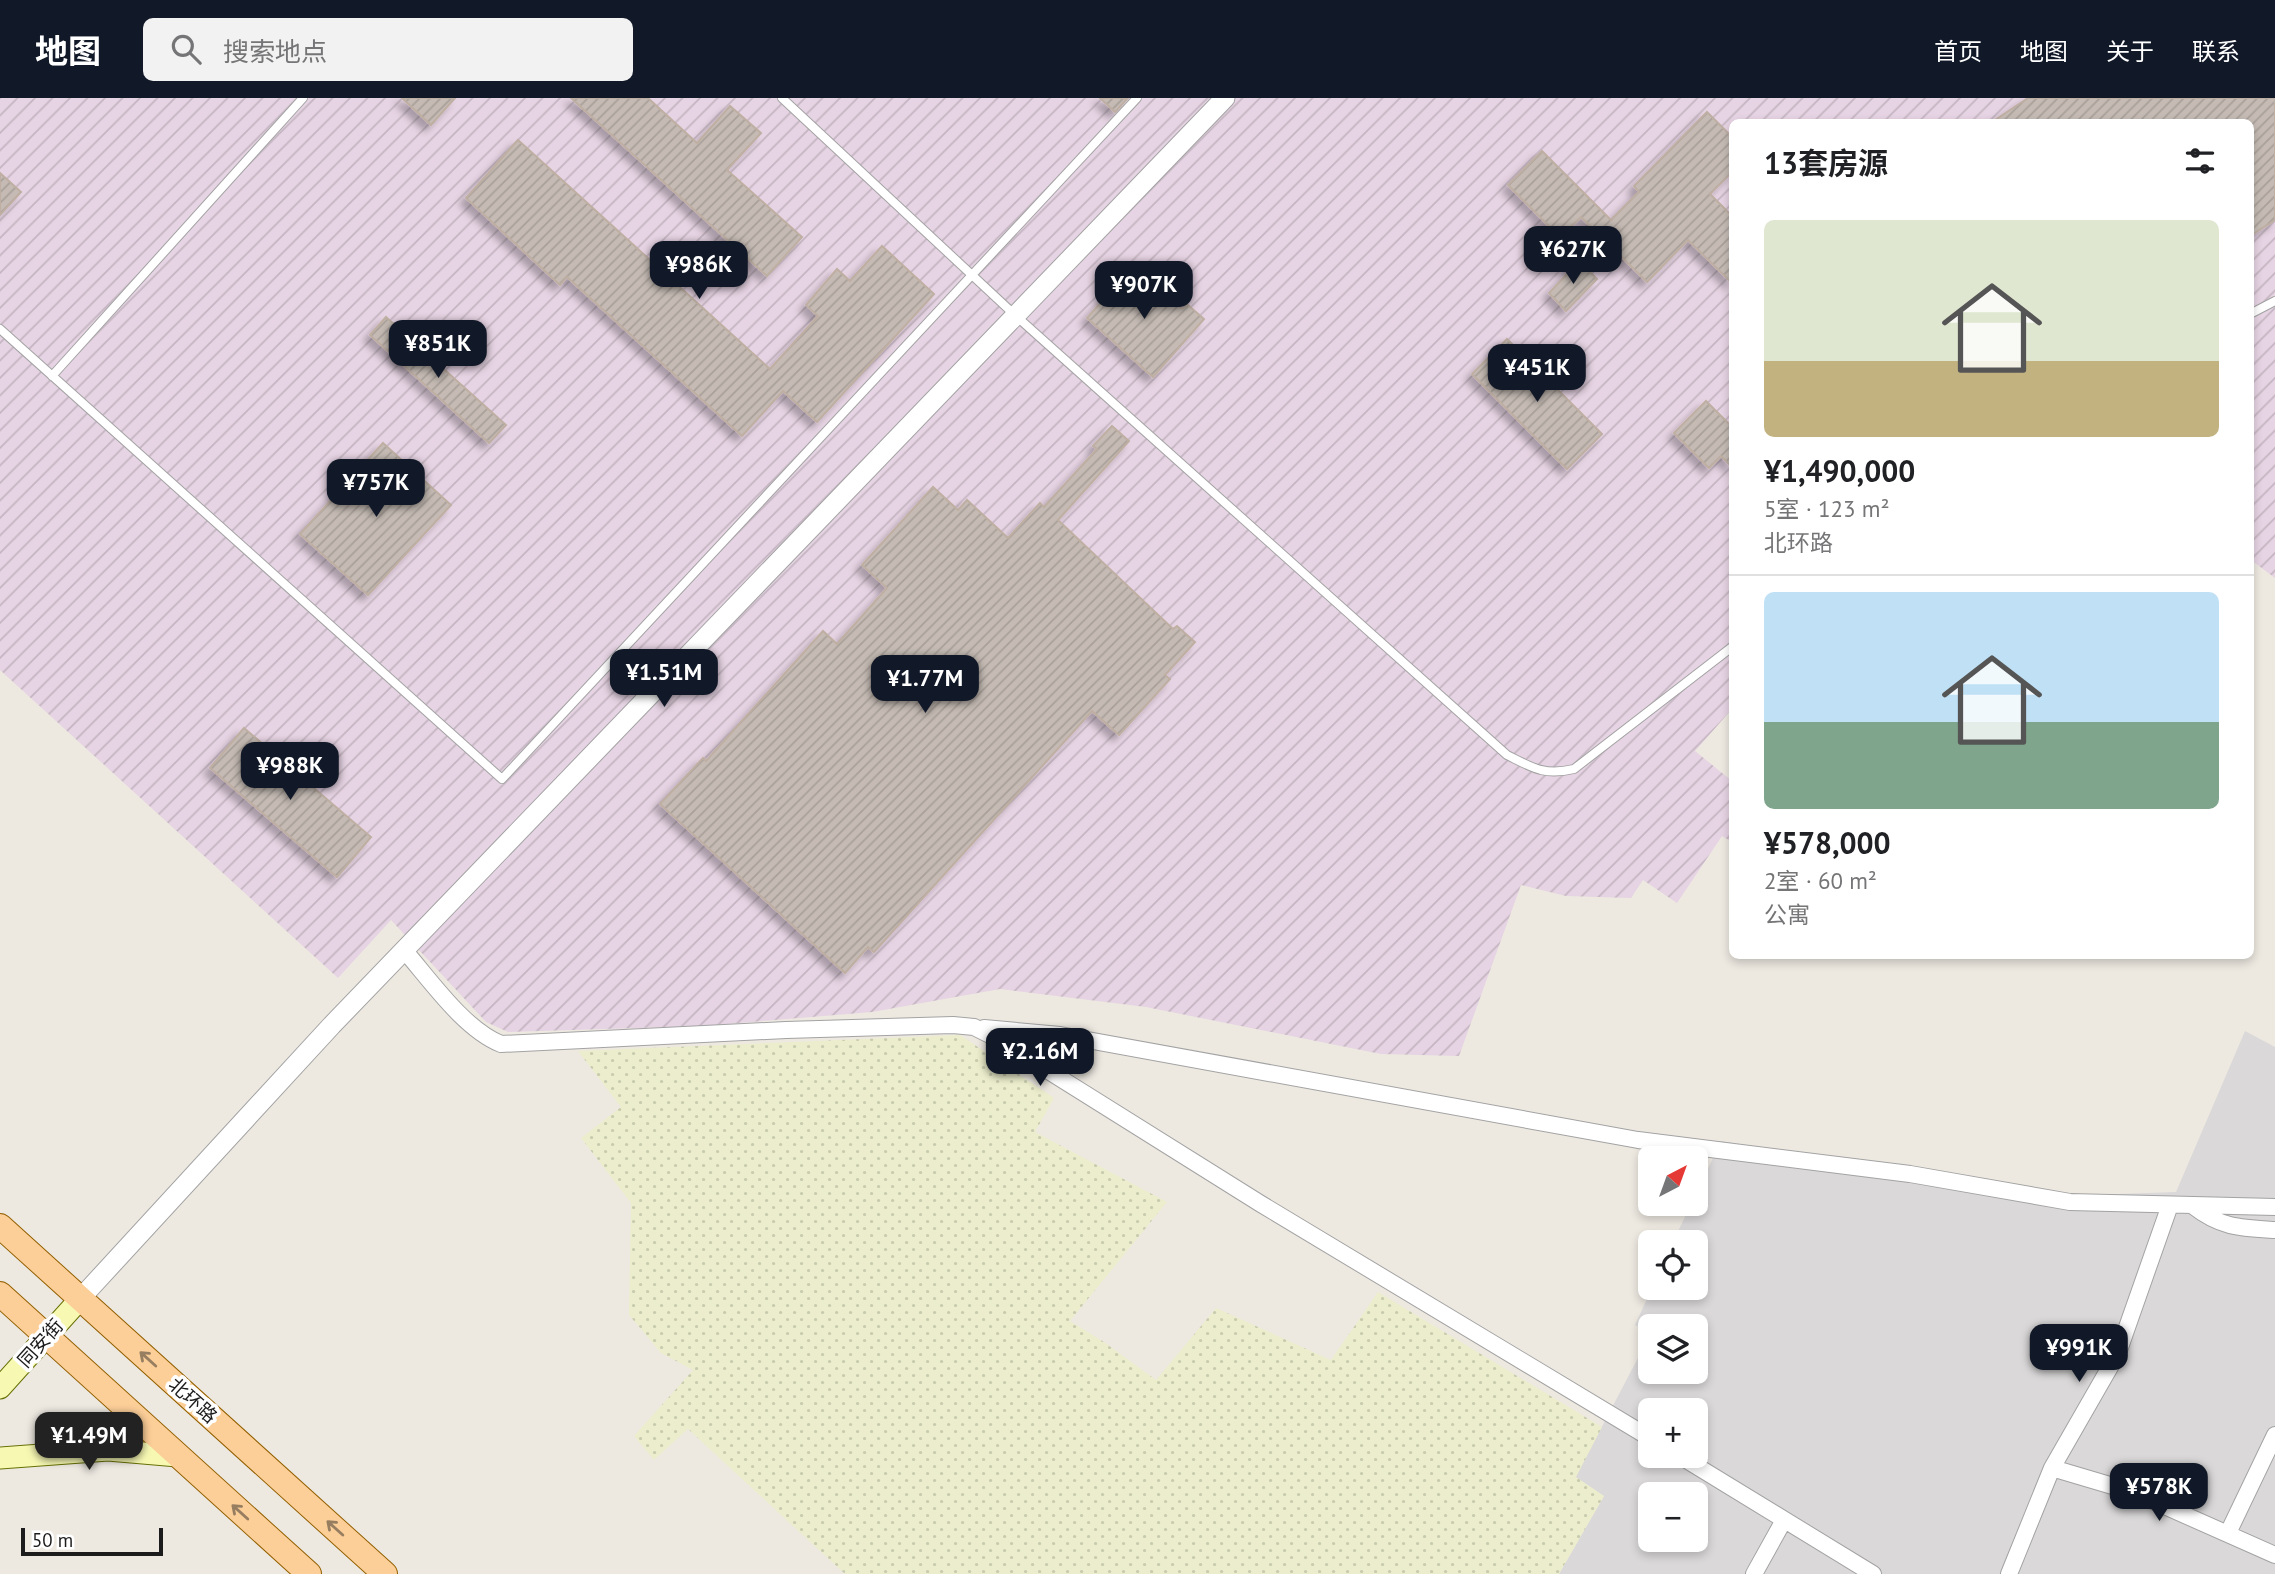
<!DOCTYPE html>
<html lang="zh">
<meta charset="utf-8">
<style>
:root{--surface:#fff;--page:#f2f2f2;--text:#202124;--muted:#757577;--line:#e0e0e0;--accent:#111827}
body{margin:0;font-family:"PT Sans","Noto Sans SC",sans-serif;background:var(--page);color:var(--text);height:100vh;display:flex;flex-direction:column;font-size:26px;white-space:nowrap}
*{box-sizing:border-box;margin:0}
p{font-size:23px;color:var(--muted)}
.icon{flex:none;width:38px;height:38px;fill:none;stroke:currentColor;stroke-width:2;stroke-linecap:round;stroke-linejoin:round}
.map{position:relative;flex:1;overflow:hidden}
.panel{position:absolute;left:1729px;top:21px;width:525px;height:840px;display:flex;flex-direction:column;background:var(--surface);border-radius:10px;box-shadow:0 4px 10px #0003}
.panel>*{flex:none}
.needle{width:46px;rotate:41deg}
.controls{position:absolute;left:1638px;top:1048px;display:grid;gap:14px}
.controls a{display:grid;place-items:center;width:70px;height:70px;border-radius:10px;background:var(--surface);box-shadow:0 4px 10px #0003;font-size:35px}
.scale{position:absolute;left:21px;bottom:18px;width:142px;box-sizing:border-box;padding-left:7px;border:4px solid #1c1c1c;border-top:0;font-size:19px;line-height:24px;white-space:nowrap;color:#1c1c1c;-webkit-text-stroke:5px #fff;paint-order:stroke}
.price{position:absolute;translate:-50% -60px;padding:0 16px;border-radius:14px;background:var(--accent);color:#fff;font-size:23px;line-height:46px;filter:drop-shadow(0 2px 4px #0008)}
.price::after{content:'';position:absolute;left:50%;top:42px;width:21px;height:16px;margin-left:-10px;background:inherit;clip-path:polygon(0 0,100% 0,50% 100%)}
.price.selected{background:#222;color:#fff}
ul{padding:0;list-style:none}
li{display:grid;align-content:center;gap:14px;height:371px;padding:0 35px}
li+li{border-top:2px solid var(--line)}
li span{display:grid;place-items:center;height:217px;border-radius:10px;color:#555}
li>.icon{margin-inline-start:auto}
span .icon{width:126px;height:126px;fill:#fffc;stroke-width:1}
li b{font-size:30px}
h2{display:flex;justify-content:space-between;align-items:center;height:84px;padding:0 35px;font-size:30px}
header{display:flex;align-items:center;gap:42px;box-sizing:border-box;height:98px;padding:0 35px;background:var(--accent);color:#fff}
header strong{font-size:33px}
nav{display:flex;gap:38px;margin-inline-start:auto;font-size:24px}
.search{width:490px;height:63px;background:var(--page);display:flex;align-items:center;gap:18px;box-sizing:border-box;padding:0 24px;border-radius:10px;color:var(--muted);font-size:26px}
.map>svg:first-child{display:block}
</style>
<header>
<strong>地图</strong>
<div class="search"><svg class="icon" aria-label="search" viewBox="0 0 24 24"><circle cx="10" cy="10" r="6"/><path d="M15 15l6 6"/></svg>搜索地点</div>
<nav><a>首页</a><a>地图</a><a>关于</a><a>联系</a></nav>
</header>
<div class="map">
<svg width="2275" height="1476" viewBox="0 0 2275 1476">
<defs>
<pattern id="industrial-furrows" width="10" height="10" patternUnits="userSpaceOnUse" patternTransform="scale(1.75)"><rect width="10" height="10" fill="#e6d3e3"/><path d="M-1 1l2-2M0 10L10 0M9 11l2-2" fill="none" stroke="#c5b5c2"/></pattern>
<pattern id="farmland-dots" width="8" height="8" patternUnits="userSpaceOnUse" patternTransform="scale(1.75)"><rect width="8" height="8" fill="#ebedcc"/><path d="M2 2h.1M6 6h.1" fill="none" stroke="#c9cbaf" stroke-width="1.8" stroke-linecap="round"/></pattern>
<pattern id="building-hatch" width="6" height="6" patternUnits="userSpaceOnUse" patternTransform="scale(1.75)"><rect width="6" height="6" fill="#c5bbb4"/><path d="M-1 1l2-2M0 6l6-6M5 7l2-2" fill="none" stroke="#a9a09a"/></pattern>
<filter id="shadow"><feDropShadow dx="-6" dy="6" stdDeviation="3.5" flood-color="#0004"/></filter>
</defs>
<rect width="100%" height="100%" fill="#ede9e1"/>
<path fill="#dad8d8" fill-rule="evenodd" d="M2245 933 2275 949V1476H1559L1604 1398 1575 1380 1650 1237V1274H1696V1228H1650V1235L1635 1227 1652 1190H1696V1144H1673L1691 1106H1696V1096L1721 1043 2062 1098 2176 1094ZM1650 1312H1696V1358H1650ZM1650 1396H1696V1442H1650Z"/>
<path fill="url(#industrial-furrows)" d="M0 0H2275V480L2251 462 2250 24H1732V611L1695 653 1732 683V744L1722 738 1677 805 1643 782 1631 800 1566 798 1521 787 1459 958 1381 956 1146 909 1000 891 872 914 702 928 508 934 486 924 391 822 338 880 0 572Z"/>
<path fill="url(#farmland-dots)" d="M960 937 1054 1000 1035 1034 1167 1104 1070 1223 1104 1244 1156 1282 1216 1210 1331 1262 1378 1194 1602 1329 1576 1379 1604 1398 1559 1476H845L688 1331 654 1362 634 1338 693 1272 661 1255 629 1217 631 1105 581 1040 621 1009 578 953Z"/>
<path fill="url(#building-hatch)" stroke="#bfafa3" stroke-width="2" filter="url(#shadow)" d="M402 0H455L431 27Z
M571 0H648L697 45 730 8 761 35 727 72 802 139 767 178Z
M1100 0H1128L1115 14Z
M2028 0H2275V122L2250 138V24H1992Z
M1707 14 1732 39V74L1710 96 1732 118V185L1688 142 1647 184 1581 119 1560 139 1508 87 1542 53 1611 122 1639 94 1634 88Z
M518 42 770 271 818 218 806 207 837 171 850 183 882 148 934 196 817 324 783 293 742 338 567 179 560 187 466 100Z
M0 75 21 94 0 117Z
M1579 163 1597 181 1566 213 1549 195Z
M1133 168 1182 211 1187 206 1204 221 1153 279 1087 220Z
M386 219 506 327 489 345 370 237Z
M1507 241 1602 336 1567 371 1472 276Z
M1706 303 1732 329V369L1721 358 1709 370 1674 335Z
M1112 328 1129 343 1058 422 1173 531 1177 528 1195 544 1165 577 1170 581 1119 637 1092 613 874 854 868 849 845 875 660 706 703 660 706 663 823 533 837 546 887 490 862 467 933 389 958 412 967 402 1008 440 1040 405 1044 409 1097 351 1093 348Z
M383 345 451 407 368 497 300 436Z
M244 630 371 739 337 779 210 670Z"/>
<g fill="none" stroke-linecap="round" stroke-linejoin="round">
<defs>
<path id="service" d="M782 0 1016 218 1507 657C1533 670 1544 678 1574 671L1732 549
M2250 216 2275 203
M0 231 502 681 1137 0
M52 278 303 0"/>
<path id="minor" d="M404 852C431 883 464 931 501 946L786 932 953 927 974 929 996 940 1261 1106 1650 1340
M984 930 1060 937 1638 1042 1910 1076 2070 1104 2275 1109
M2193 1108C2221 1130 2241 1130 2275 1132
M1680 1358 1873 1476
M2052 1370 2133 1394 2275 1457
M2228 1435 2275 1337
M1754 1476 1784 1422
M2009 1476 2052 1370 2118 1255 2170 1107"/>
<path id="tertiary" d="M80 1201 332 927 1225 0"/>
<path id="secondary" d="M0 1290 80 1201
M0 1360 108 1352 178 1358"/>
<path id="primary" d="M0 1128 385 1476
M0 1196 309 1476"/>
</defs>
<use href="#service" stroke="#a3a3a3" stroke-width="10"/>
<use href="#minor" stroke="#a3a3a3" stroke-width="18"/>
<use href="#tertiary" stroke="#a3a3a3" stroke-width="21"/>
<use href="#secondary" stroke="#677105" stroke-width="23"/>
<use href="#primary" stroke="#936000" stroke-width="26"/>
<use href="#service" stroke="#fff" stroke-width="8"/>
<use href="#minor" stroke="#fff" stroke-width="16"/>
<use href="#tertiary" stroke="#fff" stroke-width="19"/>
<use href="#secondary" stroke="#f7f9b3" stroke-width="21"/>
<use href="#primary" stroke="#fcce98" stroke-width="24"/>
</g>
<defs><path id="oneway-shaft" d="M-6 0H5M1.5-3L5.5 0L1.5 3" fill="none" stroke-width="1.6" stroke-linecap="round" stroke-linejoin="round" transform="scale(1.75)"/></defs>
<g stroke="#977e60">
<use href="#oneway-shaft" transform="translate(148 1261) rotate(-138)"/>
<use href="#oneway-shaft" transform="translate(240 1414) rotate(-138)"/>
<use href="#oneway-shaft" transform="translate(335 1430) rotate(-138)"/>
</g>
<g text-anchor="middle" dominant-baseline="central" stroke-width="7" stroke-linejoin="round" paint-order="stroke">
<g font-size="19" fill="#1c1c1c" stroke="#fff">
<text transform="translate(40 1245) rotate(-48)">同安街</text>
<text transform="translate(193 1302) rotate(42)">北环路</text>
</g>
</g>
</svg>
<div class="controls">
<a><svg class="needle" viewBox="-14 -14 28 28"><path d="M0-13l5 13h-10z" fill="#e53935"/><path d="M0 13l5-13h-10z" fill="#757577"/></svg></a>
<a><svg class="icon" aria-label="locate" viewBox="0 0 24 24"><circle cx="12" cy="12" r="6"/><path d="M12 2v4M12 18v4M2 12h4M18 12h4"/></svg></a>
<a><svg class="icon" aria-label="layers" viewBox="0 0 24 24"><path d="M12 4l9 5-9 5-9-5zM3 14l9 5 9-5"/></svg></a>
<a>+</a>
<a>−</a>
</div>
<div class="scale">50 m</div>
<b class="price" style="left:1573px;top:188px">¥627K</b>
<b class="price" style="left:699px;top:203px">¥986K</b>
<b class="price" style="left:1144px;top:223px">¥907K</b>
<b class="price" style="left:438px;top:282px">¥851K</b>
<b class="price" style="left:1537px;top:306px">¥451K</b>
<b class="price" style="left:376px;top:421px">¥757K</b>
<b class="price" style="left:664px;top:611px">¥1.51M</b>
<b class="price" style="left:925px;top:617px">¥1.77M</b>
<b class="price" style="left:290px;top:704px">¥988K</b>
<b class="price" style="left:1040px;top:990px">¥2.16M</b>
<b class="price" style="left:2079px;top:1286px">¥991K</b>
<b class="price selected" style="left:89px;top:1374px">¥1.49M</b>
<b class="price" style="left:2159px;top:1425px">¥578K</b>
<section class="panel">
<h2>13套房源<svg class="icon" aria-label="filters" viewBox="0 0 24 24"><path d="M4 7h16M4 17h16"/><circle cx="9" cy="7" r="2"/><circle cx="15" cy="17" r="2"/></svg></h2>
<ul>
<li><span style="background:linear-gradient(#dfe7d0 65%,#c2b280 0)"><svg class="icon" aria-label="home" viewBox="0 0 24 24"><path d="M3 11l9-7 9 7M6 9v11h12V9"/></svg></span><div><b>¥1,490,000</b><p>5室 · 123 m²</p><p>北环路</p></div></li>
<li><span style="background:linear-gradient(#bfe0f5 60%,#7fa58c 0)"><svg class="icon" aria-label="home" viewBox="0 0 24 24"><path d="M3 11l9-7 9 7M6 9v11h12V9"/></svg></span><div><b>¥578,000</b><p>2室 · 60 m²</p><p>公寓</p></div></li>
</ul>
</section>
</div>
